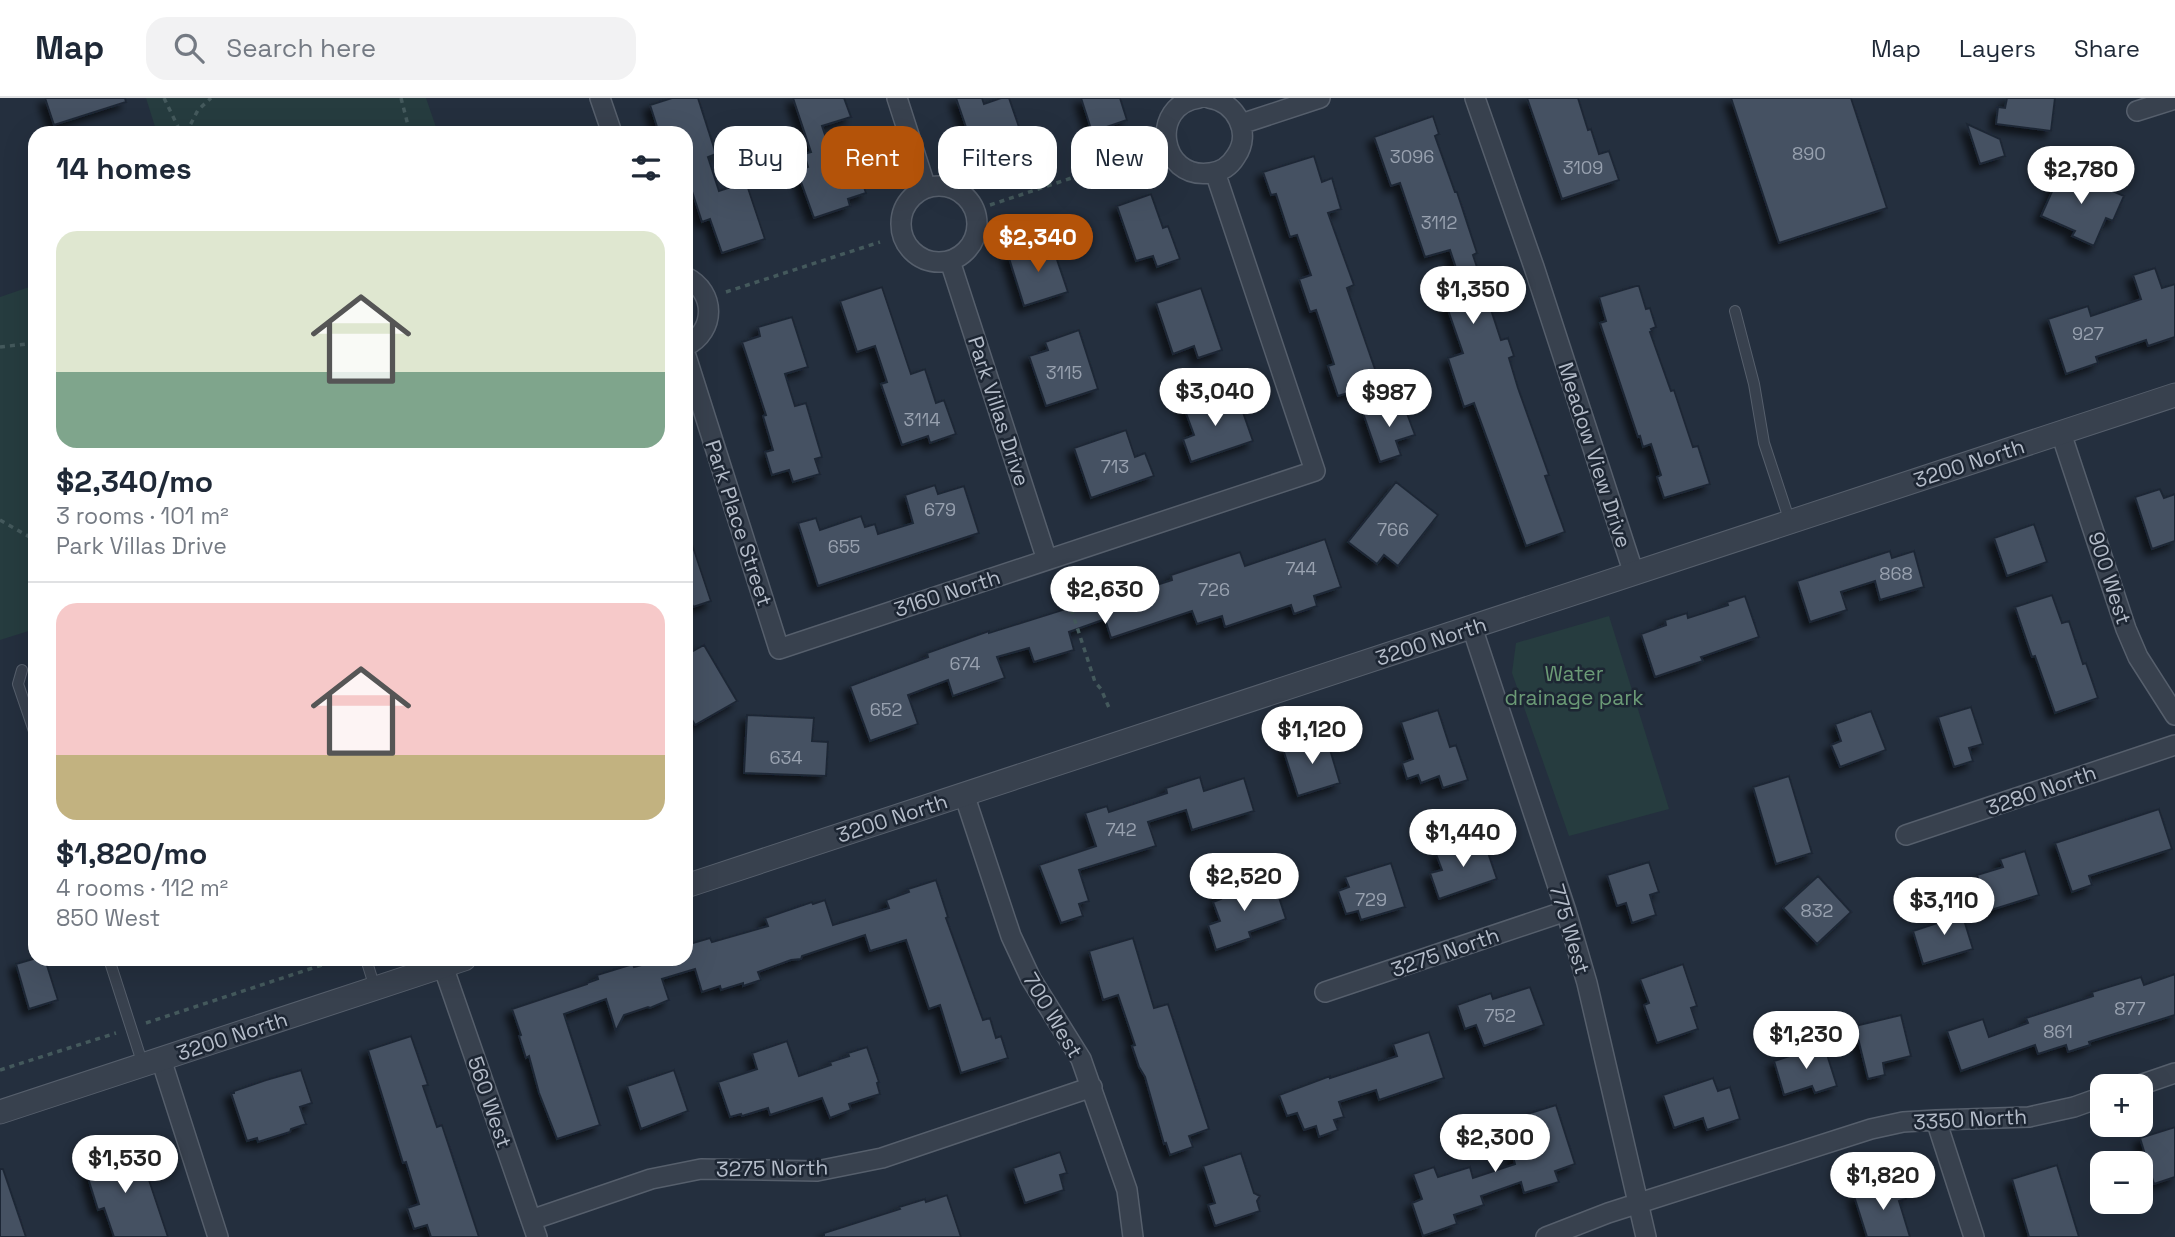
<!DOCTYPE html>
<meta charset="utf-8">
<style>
:root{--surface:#fff;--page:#f2f2f3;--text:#1f2937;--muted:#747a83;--line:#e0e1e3;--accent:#b45309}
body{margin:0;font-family:"Space Grotesk",sans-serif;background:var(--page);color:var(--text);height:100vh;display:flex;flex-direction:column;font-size:26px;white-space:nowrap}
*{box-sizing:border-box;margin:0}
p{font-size:23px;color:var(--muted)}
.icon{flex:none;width:38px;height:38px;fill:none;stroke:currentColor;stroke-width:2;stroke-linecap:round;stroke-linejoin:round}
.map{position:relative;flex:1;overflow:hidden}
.details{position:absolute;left:28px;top:28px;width:665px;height:840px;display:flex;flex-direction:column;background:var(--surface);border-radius:21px;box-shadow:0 7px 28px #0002}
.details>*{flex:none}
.guide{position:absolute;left:714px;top:28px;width:665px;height:63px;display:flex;gap:14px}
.tools{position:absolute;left:2090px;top:976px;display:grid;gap:14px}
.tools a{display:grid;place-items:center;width:63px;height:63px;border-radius:14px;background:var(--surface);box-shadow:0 7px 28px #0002;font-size:35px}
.price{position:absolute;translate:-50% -60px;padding:0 16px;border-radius:24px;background:#fff;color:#222;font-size:23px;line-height:46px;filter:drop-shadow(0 2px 4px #0008)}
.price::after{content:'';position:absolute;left:50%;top:42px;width:21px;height:16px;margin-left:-10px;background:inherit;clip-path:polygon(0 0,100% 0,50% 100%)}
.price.selected{background:var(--accent);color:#fff}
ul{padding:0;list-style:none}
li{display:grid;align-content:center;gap:14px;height:371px;padding:0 28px}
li+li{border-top:2px solid var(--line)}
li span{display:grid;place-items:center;height:217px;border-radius:21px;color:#555}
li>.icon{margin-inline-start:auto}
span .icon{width:126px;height:126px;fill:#fffc;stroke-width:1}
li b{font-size:30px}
h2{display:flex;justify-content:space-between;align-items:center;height:84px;padding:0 28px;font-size:30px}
.tag{padding:0 24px;border-radius:21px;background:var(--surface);box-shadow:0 7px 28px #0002;font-size:24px;line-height:63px}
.tag.selected{background:var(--accent);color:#fff}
header{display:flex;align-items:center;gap:42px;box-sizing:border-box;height:98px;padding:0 35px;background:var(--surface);border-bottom:2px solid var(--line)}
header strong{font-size:33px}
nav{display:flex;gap:38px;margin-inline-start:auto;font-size:24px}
.search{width:490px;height:63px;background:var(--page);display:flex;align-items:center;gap:18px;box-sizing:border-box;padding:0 24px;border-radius:21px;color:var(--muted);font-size:26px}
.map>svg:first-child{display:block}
</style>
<header>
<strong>Map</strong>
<div class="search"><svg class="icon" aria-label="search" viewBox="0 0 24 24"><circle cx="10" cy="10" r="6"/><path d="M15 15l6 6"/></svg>Search here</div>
<nav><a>Map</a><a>Layers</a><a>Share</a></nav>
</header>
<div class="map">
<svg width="2175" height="1139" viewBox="0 0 2175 1139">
<defs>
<filter id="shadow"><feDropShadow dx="-6" dy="6" stdDeviation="3.5" flood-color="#0009"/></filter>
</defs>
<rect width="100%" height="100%" fill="#242f3e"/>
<path fill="#263c3f" d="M146 0H426L438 35H157Z
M35 187V531L0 542V199Z
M1609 518 1669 711 1569 738 1512 575 1516 545Z"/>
<path fill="#455162" stroke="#1f2835" stroke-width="2" filter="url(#shadow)" d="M45 0H125L126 4 54 27Z
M672 0H698L716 56 708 59 719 93 746 84 765 141 722 155 710 121 702 124 686 75V35H659L650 7Z
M793 0H844L851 19 822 28 833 60 852 54 866 95 848 101 850 108 814 120 797 73 808 69 804 56 811 54Z
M956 0H982L984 6 1001 0H1009L1028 55 988 68 976 32 968 35Z
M1081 0H1120L1127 22 1092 34Z
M1527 0H1578L1588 32 1591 31 1599 56 1609 53 1619 82 1562 101Z
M1731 0H1851L1887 110 1779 145Z
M2007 0H2055L2051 33 1996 26 1998 9 2005 10Z
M1433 18 1439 36 1435 38 1455 94H1457L1477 155 1473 157 1501 242 1508 240 1514 258 1509 260 1518 290 1549 377 1545 378 1565 434 1526 448 1474 305 1464 309 1448 260 1463 255 1440 189 1460 182 1450 152 1425 159 1400 85 1391 88 1374 39Z
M1967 26 2000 41 2005 58 1980 66Z
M1314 58 1322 84 1332 80 1341 111 1328 115 1354 187 1347 190 1376 274 1357 280 1361 291 1338 298 1328 268 1334 266 1316 212 1310 214 1299 181 1311 177 1297 137 1290 139 1276 96 1271 97 1263 74Z
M2062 71 2124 98 2113 123 2106 120 2094 148 2072 138 2075 133 2041 118Z
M1151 96 1163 130 1168 128 1180 161 1157 169 1153 158 1136 163 1117 108Z
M1051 144 1068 194 1024 208 1008 157Z
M2155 170 2162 190 2175 186V239L2148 248 2146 242 2096 259 2098 265 2066 276 2048 221 2088 208 2091 218 2141 201 2133 177Z
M1636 188H1639L1646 211 1650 210 1656 229 1651 231 1652 233 1650 234 1671 293 1674 292 1693 349 1698 348 1710 386 1664 400 1657 379 1661 377 1651 346 1643 349 1640 338 1638 339 1600 225 1606 223 1599 199Z
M882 189 911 276 925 271 936 305 944 302 956 336 930 345 928 338 902 347 881 286 887 284 875 248 857 254 840 203Z
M1201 190 1222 252 1198 260 1194 248 1173 256 1156 205Z
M792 219 808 269 785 276 795 308 806 305 822 359 815 361 820 376 793 384 789 372 772 377 765 354 773 352 763 318 766 317 742 244 760 238 758 229Z
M1079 232 1098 291 1046 308 1029 258 1048 252 1045 244Z
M1208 299 1211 309 1238 300 1253 343 1191 364 1183 341 1194 337 1183 307Z
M1402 302 1415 337 1396 343 1401 357 1380 364 1363 315Z
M1126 332 1135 359 1145 355 1154 378 1091 400 1074 350Z
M1396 384 1438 417 1398 468 1384 457 1377 466 1348 444Z
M935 387 938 396 964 388 979 435 818 488 798 425 816 420 820 432 861 418 865 429 875 426 878 436 913 425 905 397Z
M2160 391 2164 400 2175 396V443L2152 451 2135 399Z
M2034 426 2047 464 2007 478 1994 440Z
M689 437 711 503 693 509 691 503 686 504V438Z
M1325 441 1341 489 1314 498 1317 508 1294 516 1291 507 1225 529 1222 518 1197 526 1192 513 1111 540 1105 521 1069 534 1074 552 1034 564 1029 550 997 559 1005 580 953 598 948 582 908 597 918 626 870 643 850 588 928 559 927 555 989 533V535L1088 504 1087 502 1139 485 1141 492 1172 482 1171 477 1240 454 1245 468Z
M1890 453 1892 460 1914 453 1924 489 1880 502 1875 483 1841 494 1847 512 1810 524 1797 483Z
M2052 497 2062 525 2069 523 2083 566 2086 565 2098 600 2055 615 2035 558 2032 559 2015 509Z
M1745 498 1759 539 1701 559 1703 563 1655 579 1641 536 1666 527 1665 522 1687 515 1688 520 1728 507 1727 504Z
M704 547 737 603 695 627 686 611V557Z
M1971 609 1983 646 1969 650 1973 663 1954 669 1938 619Z
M1438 612 1450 649 1456 647 1468 682 1443 690 1439 678 1421 685 1418 677 1407 681 1402 665 1413 661 1401 624Z
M1871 613 1886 652 1840 669 1831 647 1841 643 1835 626Z
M747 617 814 620 812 643 828 644 826 678 744 675Z
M1326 638 1340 685 1298 698 1283 651Z
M1789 678 1812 755 1776 766 1753 689Z
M1200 679 1204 693 1244 680 1254 713 1192 732 1186 712 1148 724 1156 748 1079 772 1089 803 1079 806 1083 818 1061 825 1039 767 1096 748 1085 715 1107 708 1109 714 1167 695 1166 690Z
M2159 711 2172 751 2089 778 2092 787 2072 794 2055 745Z
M1483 740 1497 781 1439 801 1430 775 1442 772 1436 756Z
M2025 753 2039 797 1988 813 1977 777 2003 769 2000 761Z
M1649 764 1659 794 1650 797 1656 817 1632 825 1626 805 1617 808 1607 777Z
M1391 765 1405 809 1361 822 1358 813 1346 816 1338 793 1349 789 1345 779Z
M1818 778 1851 814 1817 846 1783 810Z
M936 782 948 819 946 820 983 922 990 920 996 940 1001 938 1008 960 961 975 940 907 929 911 906 842 870 853 865 837 802 858 801 861 791 862 758 874 761 882 743 888V885L721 892 720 888 702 894 695 871 662 881 669 902 650 910 648 909 624 917 616 933 606 901 564 916 600 1027 557 1041 539 995 529 958 526 960 519 938 521 937 512 911 587 886V885L598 881 597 877 633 866 634 869 664 861H686V847L710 840 712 844 768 828 765 820 812 804 813 806 825 802 833 827 889 810 886 802 909 794 908 791Z
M1274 784 1286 821 1249 834 1251 840 1216 852 1208 827 1220 823 1213 804 1221 801 1217 791 1236 785 1239 795Z
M1960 809 1973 851 1923 866 1913 833 1940 824 1938 816Z
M1133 840 1154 910 1168 906 1209 1031 1189 1038 1193 1049 1170 1057 1166 1045 1164 1046 1145 979 1139 969 1132 948 1135 947 1118 897 1103 902 1089 853Z
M33 861H45L58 902 29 911 16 866Z
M1683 866 1697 908 1691 910 1698 931 1657 945 1644 907 1649 905 1640 881Z
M2175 876V917L2089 944 2090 947 2068 954 2066 947 2038 956 2035 947 1961 973 1947 933 1983 921 1989 939 2028 925 2026 920 2093 898 2092 894 2141 879 2144 887Z
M1530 889 1544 927 1484 948 1476 927 1465 931 1457 907 1491 895 1493 901Z
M1901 917 1911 958 1883 965 1885 977 1868 981 1855 928Z
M1429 934 1444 980 1379 1002 1376 992 1339 1004 1344 1019 1334 1022 1338 1032 1319 1039 1316 1028 1304 1032 1297 1015 1287 1018 1279 997 1330 978V980L1397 958 1393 946Z
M411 938 428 987 423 988 437 1029 442 1027 479 1139H431L427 1127 414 1131 407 1110 419 1106 406 1064 403 1065 368 952Z
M787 943 799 978 831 967 830 964 849 958 848 955 867 949 879 984 877 985 880 996 849 1006 851 1012 830 1020 822 1000 770 1017 768 1010 742 1018 741 1016 730 1019 718 984 757 971 752 955Z
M1824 947 1837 988 1815 995 1812 988 1784 997 1774 963Z
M301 972 312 1005 300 1009 306 1026 291 1031 290 1034 258 1044 257 1040 247 1043 231 995H234V993L266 982Z
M674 972 688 1013 641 1031 627 988Z
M1713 980 1718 993 1730 989 1740 1021 1707 1032 1703 1020 1674 1030 1663 997Z
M1556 1007 1575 1066 1555 1073 1559 1084 1524 1095 1521 1084 1481 1098 1484 1107 1454 1117 1457 1126 1423 1138 1412 1105 1422 1101 1413 1076 1434 1069 1438 1079 1470 1069 1473 1080 1515 1066 1512 1055 1520 1052 1515 1037 1532 1032 1527 1016Z
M2175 1029V1079L2154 1086 2140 1040Z
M124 1048 130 1065 142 1061 168 1139H114L104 1110 98 1112 88 1080 92 1078 87 1061Z
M1060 1054 1067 1075 1060 1077 1064 1092 1025 1105 1013 1070Z
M1241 1055 1254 1095 1260 1098 1257 1103 1260 1113 1215 1128 1208 1107 1215 1105 1203 1068Z
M2057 1067 2079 1139H2029L2012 1081Z
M0 1071H3L26 1139H0Z
M1901 1085 1906 1101 1899 1103 1910 1139H1867L1854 1098Z
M947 1097 961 1139H824V1135L900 1111 899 1109 925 1101 926 1104Z"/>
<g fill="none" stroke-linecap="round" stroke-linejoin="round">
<defs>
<path id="service" d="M1735 213 1754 286 1764 345 1790 424
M22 572 18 586 35 636
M109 861 143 967
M366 861 375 890"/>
<path id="minor" d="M600 0 612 35
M897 0 926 90
M1199 0C1149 7 1159 82 1210 75 1221 74 1230 68 1236 58 1252 35 1236 4 1209 0
M1475 0 1534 169 1634 476
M2137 13 2175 1
M1241 26 1320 0
M901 126a38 38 0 1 1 76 0a38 38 0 1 1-76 0Z
M950 163 1047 462
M686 179C716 194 716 233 686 248
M686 258 779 551 1315 373 1215 74
M2061 335 2126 531 2138 559 2175 617
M1472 529 1566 813 1587 885 1646 1139
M964 696 1011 838 1031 881 1081 961 1127 1092 1133 1139
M1906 737 2175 647
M443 868 537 1139
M1325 894 1566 813
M161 961 218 1139
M2134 989 2175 975
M1936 1022 1974 1139
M531 1122 651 1081 701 1071 817 1073 882 1060 1092 989
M1546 1139 1608 1115 1871 1031 1903 1024 1936 1022 2029 1019 2074 1009 2102 999"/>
<path id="tertiary" d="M686 788 2175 297
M0 1014 464 861"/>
</defs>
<use href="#service" stroke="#565f6c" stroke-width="12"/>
<use href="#minor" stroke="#565f6c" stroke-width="22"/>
<use href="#tertiary" stroke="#565f6c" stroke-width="25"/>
<path stroke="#44595c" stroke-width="3.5" stroke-dasharray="5 5" stroke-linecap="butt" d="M164 0 181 35
M401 0 410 35
M186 35 198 12 211 0
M990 107 1144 56
M726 194 880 144
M0 249 35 245
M0 422 35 442
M1062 483 1095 584 1101 591 1110 612
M146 925 340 861
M0 972 116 935"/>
<use href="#service" stroke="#38414e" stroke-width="10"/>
<use href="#minor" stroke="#38414e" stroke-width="19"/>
<use href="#tertiary" stroke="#38414e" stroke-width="23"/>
</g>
<g text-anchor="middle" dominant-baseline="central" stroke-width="5" stroke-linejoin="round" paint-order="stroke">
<g font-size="18" fill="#98a1af">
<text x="1809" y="55">890</text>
<text x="1412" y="58">3096</text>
<text x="1583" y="69">3109</text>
<text x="1439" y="124">3112</text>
<text x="2088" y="235">927</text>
<text x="1064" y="274">3115</text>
<text x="922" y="321">3114</text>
<text x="1115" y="368">713</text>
<text x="940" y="411">679</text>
<text x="1393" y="431">766</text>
<text x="844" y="448">655</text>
<text x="1301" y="470">744</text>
<text x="1896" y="475">868</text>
<text x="1214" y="491">726</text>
<text x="965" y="565">674</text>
<text x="886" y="611">652</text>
<text x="786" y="659">634</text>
<text x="1121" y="731">742</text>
<text x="1371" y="801">729</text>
<text x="1817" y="812">832</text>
<text x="2130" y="910">877</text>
<text x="1500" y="917">752</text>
<text x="2058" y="933">861</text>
</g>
<g font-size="21" fill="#b4bcc9" stroke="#1d2633">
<text transform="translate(999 313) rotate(72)">Park Villas Drive</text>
<text transform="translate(1595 357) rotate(72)">Meadow View Drive</text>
<text transform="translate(1969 365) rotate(-18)">3200 North</text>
<text transform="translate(739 425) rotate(72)">Park Place Street</text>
<text transform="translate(2110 480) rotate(72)">900 West</text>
<text transform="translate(947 495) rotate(-18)">3160 North</text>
<text transform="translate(1431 543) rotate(-18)">3200 North</text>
<text transform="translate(2041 692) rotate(-19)">3280 North</text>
<text transform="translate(892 720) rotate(-18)">3200 North</text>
<text transform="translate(1570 831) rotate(73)">775 West</text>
<text transform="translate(1445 854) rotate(-19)">3275 North</text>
<text transform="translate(1053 917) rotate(59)">700 West</text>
<text transform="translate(232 938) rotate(-18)">3200 North</text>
<text transform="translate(490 1004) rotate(71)">560 West</text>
<text transform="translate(1970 1021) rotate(-3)">3350 North</text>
<text transform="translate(772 1070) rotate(-1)">3275 North</text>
</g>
<g font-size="21" fill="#6b9a76" stroke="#1d2633">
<text x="1574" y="575">Water<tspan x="1574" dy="24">drainage park</tspan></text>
</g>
</g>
</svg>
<div class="tools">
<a>+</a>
<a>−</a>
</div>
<b class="price" style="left:2081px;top:108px">$2,780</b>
<b class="price selected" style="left:1038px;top:176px">$2,340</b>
<b class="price" style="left:1473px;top:228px">$1,350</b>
<b class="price" style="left:1215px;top:330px">$3,040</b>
<b class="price" style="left:1389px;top:331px">$987</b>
<b class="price" style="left:1105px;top:528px">$2,630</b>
<b class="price" style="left:1312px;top:668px">$1,120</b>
<b class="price" style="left:1463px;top:771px">$1,440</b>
<b class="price" style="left:1244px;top:815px">$2,520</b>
<b class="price" style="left:1944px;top:839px">$3,110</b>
<b class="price" style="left:1806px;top:973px">$1,230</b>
<b class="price" style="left:1495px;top:1076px">$2,300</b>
<b class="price" style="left:125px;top:1097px">$1,530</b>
<b class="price" style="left:1883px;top:1114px">$1,820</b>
<div class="guide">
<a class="tag">Buy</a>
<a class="tag selected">Rent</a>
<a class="tag">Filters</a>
<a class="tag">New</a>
</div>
<section class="details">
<h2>14 homes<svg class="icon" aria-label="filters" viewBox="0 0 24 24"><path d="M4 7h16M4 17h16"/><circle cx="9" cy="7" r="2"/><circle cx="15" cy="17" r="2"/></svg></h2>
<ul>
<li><span style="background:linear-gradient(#dfe7d0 65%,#7fa58c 0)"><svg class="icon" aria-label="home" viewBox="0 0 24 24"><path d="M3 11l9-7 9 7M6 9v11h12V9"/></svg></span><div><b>$2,340/mo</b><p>3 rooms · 101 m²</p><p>Park Villas Drive</p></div></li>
<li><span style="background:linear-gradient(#f6c9c9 70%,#c2b280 0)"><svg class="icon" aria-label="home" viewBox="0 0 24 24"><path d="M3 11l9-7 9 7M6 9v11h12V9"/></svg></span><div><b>$1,820/mo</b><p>4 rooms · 112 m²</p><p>850 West</p></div></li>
</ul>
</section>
</div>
